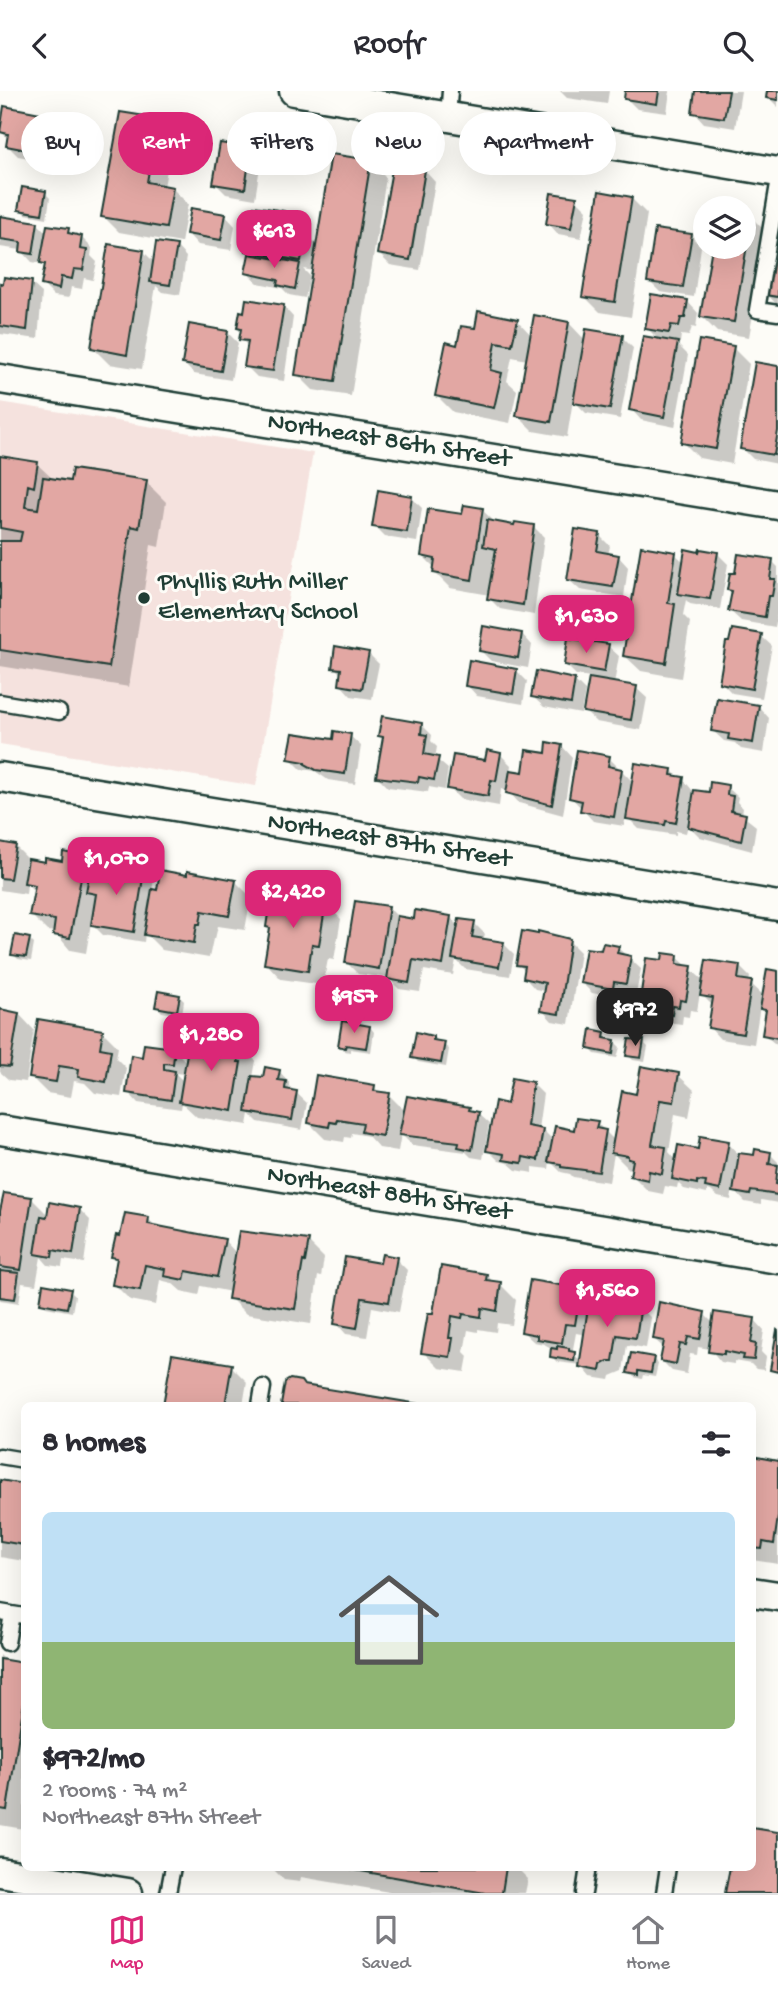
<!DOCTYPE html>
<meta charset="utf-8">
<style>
:root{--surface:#fff;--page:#f7f7f7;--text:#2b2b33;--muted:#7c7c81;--line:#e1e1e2;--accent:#db2777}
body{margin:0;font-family:"Gochi Hand",sans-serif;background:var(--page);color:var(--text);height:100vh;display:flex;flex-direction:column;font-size:26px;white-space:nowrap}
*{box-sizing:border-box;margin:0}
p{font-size:23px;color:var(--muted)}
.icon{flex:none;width:38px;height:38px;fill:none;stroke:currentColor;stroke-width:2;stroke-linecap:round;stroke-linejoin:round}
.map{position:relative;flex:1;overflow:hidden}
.drawer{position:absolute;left:21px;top:1311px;width:735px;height:469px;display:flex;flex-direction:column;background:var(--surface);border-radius:10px;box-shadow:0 7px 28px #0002}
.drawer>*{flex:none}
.hud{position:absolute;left:21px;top:21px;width:737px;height:63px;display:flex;gap:14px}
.fabs{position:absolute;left:693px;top:105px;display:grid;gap:14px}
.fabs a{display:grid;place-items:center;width:63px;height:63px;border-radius:50%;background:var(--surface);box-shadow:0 7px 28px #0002;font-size:35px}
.price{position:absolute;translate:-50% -60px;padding:0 16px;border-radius:14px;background:var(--accent);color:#fff;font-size:23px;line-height:46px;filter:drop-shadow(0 2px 4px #0008)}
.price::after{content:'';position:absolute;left:50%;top:42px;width:21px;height:16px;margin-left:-10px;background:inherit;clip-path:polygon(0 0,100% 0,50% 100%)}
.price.selected{background:#222;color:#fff}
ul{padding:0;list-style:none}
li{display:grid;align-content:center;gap:14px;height:371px;padding:0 21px}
li span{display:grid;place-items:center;height:217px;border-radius:10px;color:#555}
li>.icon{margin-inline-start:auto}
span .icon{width:126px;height:126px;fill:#fffc;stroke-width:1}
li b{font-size:30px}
h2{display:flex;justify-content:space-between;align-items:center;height:84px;padding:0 21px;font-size:30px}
.tag{padding:0 24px;border-radius:32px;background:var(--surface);box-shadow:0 7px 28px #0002;font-size:24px;line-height:63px}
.tag.selected{background:var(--accent);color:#fff}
header{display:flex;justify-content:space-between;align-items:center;height:91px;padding:0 21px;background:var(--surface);font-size:32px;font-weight:600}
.menu{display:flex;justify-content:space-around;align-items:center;height:98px;border-top:2px solid var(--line);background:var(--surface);font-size:19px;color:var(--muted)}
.menu a{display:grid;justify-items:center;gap:4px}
.menu .selected{color:var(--accent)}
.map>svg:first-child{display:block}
</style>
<header><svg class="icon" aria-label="back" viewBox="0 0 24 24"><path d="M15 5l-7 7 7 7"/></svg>Roofr<svg class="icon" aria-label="search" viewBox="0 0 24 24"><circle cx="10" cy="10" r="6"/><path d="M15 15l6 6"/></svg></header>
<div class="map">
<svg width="778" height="1802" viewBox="0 0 778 1802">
<rect width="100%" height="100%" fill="#fdfcf7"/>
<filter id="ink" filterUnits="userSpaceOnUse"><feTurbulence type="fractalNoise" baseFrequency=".0143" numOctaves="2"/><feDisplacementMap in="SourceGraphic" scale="14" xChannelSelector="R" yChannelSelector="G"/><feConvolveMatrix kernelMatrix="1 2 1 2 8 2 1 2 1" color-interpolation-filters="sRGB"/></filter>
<g filter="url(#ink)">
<path fill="#f5e2de" d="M0 311 313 362 256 695 0 653Z"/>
<path fill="#0003" fill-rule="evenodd" d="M560 0H609L607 13 567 7Z
M627 0H670L667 22 637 18 626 7Z
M697 0H741L735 37 704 32 694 21Z
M769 0H778V16L768 6Z
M60 27 71 38 68 55 57 53 53 72 18 65 7 54 9 48 1 41Z
M157 29 173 45 164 96 172 97 188 113 181 152 119 141 103 125Z
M250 59 261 69 255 108 226 103 215 92Z
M370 71 386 87 351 305 313 299 297 283 314 180 303 178 310 185 305 207 289 204 282 197 258 192 247 182 251 163 247 159 283 122 294 132 292 140 305 142 318 155Z
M425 80 435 91 420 179 390 174 379 163Z
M45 102 50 107 47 127 25 123 20 118Z
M631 107 647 123 631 226 600 221 584 205Z
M576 108 587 119 581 147 558 143 548 132Z
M225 124 235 135 231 159 198 154 188 143Z
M744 125 751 126 767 142 749 246 717 241 701 225 713 156H744Z
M0 127 37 132 47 142 68 139 74 145 81 146 92 157 91 165 97 171 93 189 84 187 82 198 71 196 69 207 54 205 43 194 46 176 43 173 32 171 21 159 0 156Z
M778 141V215L767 203Z
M691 145 701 156 694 206 660 201 649 190Z
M176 155 186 166 180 204 163 201 156 195 142 278 109 273 93 257 144 161 155 172Z
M31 192 42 202 38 248 0 243V194Z
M688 211 698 222 696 237 692 236 689 245 681 244 680 252 675 251 688 264 675 336 641 329 631 318 660 250 647 237Z
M283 215 293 226 284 290 257 286 246 275 249 256 241 248 243 240 239 236Z
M517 229 532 245 569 232 586 250 622 246 633 257 620 328 586 322 573 309 567 346 533 340 517 324 527 269 512 266 507 290 517 299 510 332 453 321 437 305 459 256 476 239Z
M227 241 238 252 231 289 194 283 183 272Z
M733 257 749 273 732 373 699 367 683 351Z
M778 277V373L753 368 742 357Z
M0 367 37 373 54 389 72 392 146 391 166 411 159 456 151 454 129 596 0 575Z
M412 407 422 417 417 451 385 446 374 435Z
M482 419 496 432 534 436 544 446 534 524 500 518 489 507 490 504 450 497 434 481 435 477 423 465 464 425Z
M599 444 610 455 608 464 618 465 628 476 624 506 580 499 569 489Z
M717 462 728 473 720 518 690 513 686 509 683 524 690 531 681 587 641 580 625 565 675 463 685 472Z
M772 470 778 476V517L775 536 741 530 730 520 733 503 728 499Z
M522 543 532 554 528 577 491 570 481 560Z
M761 545 772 555 762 607 732 602 721 591Z
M608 555 619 565 614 593 636 597 647 607 641 639 596 631 585 621 591 586 576 584 565 573Z
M368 562 379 573 372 608 351 605 341 594 342 584 334 576Z
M517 580 527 590 523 613 477 605 467 594Z
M574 589 585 600 581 623 544 616 533 606Z
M759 616 769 627 764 662 741 658 735 652 724 650 713 640Z
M421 633 432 644 431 650 437 656 435 667 448 678 445 699 429 696 428 701 388 696 378 686 384 648 380 644Z
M350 645 361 655 355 693 328 689 315 680 301 678 290 667Z
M562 655 572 666 563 724 519 712 508 700 501 698 499 715 460 708 449 697 500 663 511 674 510 681 524 683Z
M609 667 634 692 671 679 679 687 683 688 693 700 710 703 727 696 738 706 737 711 743 717 742 724 756 735 752 760 700 746 688 734 686 742 676 740V744L639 738 626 725 624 735 593 730 571 706Z
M0 753 15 755 30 770 63 772 84 766 99 782 126 784 144 777 154 787 152 800 235 790 251 806 245 839 218 835 215 848H213L209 867 162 859 145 842 144 851 103 844 91 832 86 862 70 859 55 841 47 840 31 824 35 801 27 793 26 803 0 799Z
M310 810 325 812 341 828 334 869 328 868 323 894 281 888 266 872 271 839 268 836Z
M389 817 399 827 416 830 450 826 460 836 474 832 485 843 483 849 503 852 514 863 510 885 465 878 456 869 453 884 424 879 420 901 399 898 388 887 358 883 347 872Z
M29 848 34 853 31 870 18 868 13 863Z
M569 850 580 861 569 933 552 930 542 919 545 900 535 898 525 887 526 881 518 873Z
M618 857 641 878 636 903 624 900 623 908 592 902 581 891 603 861Z
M677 866 704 890 739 875 750 886 749 891 764 905 778 882V955L764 944 767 923 760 915 754 953 720 948 710 937 713 915 700 902 697 920 690 919 689 926 683 925 682 933 659 930 649 920 650 910 642 902 663 871Z
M179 905 184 910 182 924 162 921 157 916Z
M374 907 379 912 376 928 339 921 334 916Z
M0 920 19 923 34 939 26 991 9 989 0 981Z
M370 936 374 941 371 961 350 958V961L345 960 340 955Z
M102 940 118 956 116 967 126 977 121 1006 95 1002 85 992 74 990 71 1006 47 1002 31 986Z
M604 943 609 949 615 951 620 956 617 967 595 963 590 958Z
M433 946 449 958 446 976 418 971 413 966Z
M643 951 648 956 645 971 633 969 628 964Z
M240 955 256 970 253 986 265 988 279 980 289 991V995L307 1012 302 1039 258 1031 250 1023 248 1034 197 1026 182 1012 181 1018 138 1012 128 1001 143 968 175 959 187 972ZM175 982 185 983 184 991Z
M678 984 694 999 689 1026 675 1023 669 1061 677 1070 699 1060 728 1052 739 1064 755 1066 770 1063 778 1071V1112L761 1109V1114L745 1111 733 1098 731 1109 718 1106 711 1100 707 1099V1103L684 1098 678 1092 677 1097 665 1095 663 1103 648 1100 632 1084 633 1078H629L614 1063 609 1091 573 1086 570 1083 561 1081 550 1070 549 1078 533 1076V1082L516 1079 508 1072 499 1070 488 1059 509 1015 532 992 543 1003 538 1038 543 1039 554 1050 597 1032 615 1050 638 1005Z
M374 996 380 1002 389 1004 406 1021 469 1018 478 1023 489 1033 483 1068 471 1066 466 1061 412 1054 401 1043 398 1060 379 1057 368 1045 352 1042 351 1047 345 1046 344 1051 325 1048 309 1032Z
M32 1108 49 1125 80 1119 90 1129 84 1172 63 1169 62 1176 48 1174 41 1166 36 1194 22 1192 19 1212 0 1209V1122Z
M148 1128 157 1136 224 1149 237 1163 308 1151 324 1167 321 1186 318 1185 311 1233 246 1223 230 1207 231 1201 201 1195 199 1204 181 1200 172 1192 160 1189 156 1214 130 1209 114 1193 118 1170 113 1165 122 1147Z
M396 1168 407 1179 399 1221 372 1216 367 1246 346 1243 336 1232 382 1174Z
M487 1184 494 1192 500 1193 516 1209 512 1234 497 1232 496 1241 478 1238V1241L468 1239 464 1261 468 1265 465 1281 439 1277 423 1261 435 1224Z
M565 1196 573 1204 579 1205 590 1216 627 1209 633 1215 640 1216 651 1227 646 1257 627 1254 623 1280 611 1285 610 1289 591 1286 581 1274 557 1271 552 1266 553 1258 544 1253 534 1251 523 1241ZM576 1242 586 1244 582 1270 572 1263Z
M70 1200 75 1205 72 1221 46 1216 41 1211Z
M704 1223 714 1233 754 1228 764 1239 761 1261 766 1266 764 1279 756 1278 751 1273 734 1270V1273L721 1271 710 1258 698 1256 697 1264 690 1263 687 1283 672 1280 662 1270 664 1257 654 1248Z
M173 1265 231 1275 247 1291 243 1314H165Z
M653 1268 658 1273 655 1286 643 1284 642 1288 634 1286 629 1281Z
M287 1292 305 1296 414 1314H283Z
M752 1367 778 1372V1473L752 1469Z
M0 1390 24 1394V1470L0 1466Z
M0 1564 7 1571 24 1574V1738L0 1734Z
M271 1776H520L519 1779 528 1788 525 1802H395L301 1786 300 1791 284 1789Z"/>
<path fill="#e2a7a3" stroke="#1f3d34" stroke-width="2" d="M625 0H659L657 13 624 8Z
M695 0H729L724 27 692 22Z
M767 0H778V9L766 7Z
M4 15 61 26 57 45 47 43 43 62 6 55 8 43 0 41Z
M120 21 158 27 147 91 173 96 166 137 101 126Z
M220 52 251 57 245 98 213 93Z
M331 63 371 69 335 290 295 284Z
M393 73 425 79 410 169 377 163Z
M22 96 46 100 42 123 18 119Z
M599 100 632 106 615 211 582 206Z
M551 102 577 106 571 137 546 133Z
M254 115 284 120 281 136 306 141 301 170 245 160Z
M191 117 226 123 221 149 186 143Z
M744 123 752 125 734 231 700 226 712 156H744Z
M0 125 38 131 33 163 20 161 21 151 0 148Z
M47 134 69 137 68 142 82 145 80 158 87 159 83 179 74 178 72 188 61 186 59 198 41 194 45 173 40 172Z
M655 138 692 143 683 196 647 191Z
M775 139H778V206L765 204Z
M156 151 177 154 170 194 150 191Z
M108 153 144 159 127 264 91 257Z
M249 163 300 172 295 198 277 194 278 189 245 182Z
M4 186 32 190 27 239 0 235V192L3 193Z
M651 203 688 209 685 227H681L679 235 671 234 669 242 645 238Z
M246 208 284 214 273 280 244 276 248 250 239 249 241 238 237 237 240 220 244 221Z
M478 220 518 228 512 254 496 251 491 279 502 282 494 317 435 305 446 251 457 254 461 235 475 237Z
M534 224 569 231 551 331 516 325Z
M189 233 228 240 221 280 182 273Z
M586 238 623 244 610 318 573 312Z
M643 245 678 251 664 326 629 319Z
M699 249 734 255 716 358 681 352Z
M755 271 778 275V340L774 364 740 358Z
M0 365 38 371 34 396 28 394 25 416 38 418 43 386 70 390 72 378 147 389 139 437 131 435 109 576 0 559V450H20L22 441 0 437Z
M378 399 412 405 407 441 372 436Z
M464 414 483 417 472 489 433 482 435 468 421 465 428 418 462 423Z
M487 429 514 434 515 431 534 434 523 514 487 508 496 458 483 455Z
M575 438 600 442 597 460 619 464 613 496 567 489Z
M641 455 676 461 668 512 675 513 666 572 623 565Z
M685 458 699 461 700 458 718 461 710 508 678 503Z
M738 463 773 468 770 488H775L772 505H768L765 526 728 520 732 500 727 499 730 482H735Z
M483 535 522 542 518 567 479 560Z
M732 538 762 543 752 598 719 592 726 551H729Z
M568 547 609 553 604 581 564 574Z
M335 555 369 561 362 598 339 594 341 578 332 577Z
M469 569 517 578 513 603 465 595Z
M536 580 575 588 571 613 531 606Z
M589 587 637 595 631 629 583 621Z
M717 607 759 614 753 652 728 648 729 643 711 640Z
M382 625 422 632 421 643 427 644 424 663 439 666 434 689 419 686 418 691 376 686 383 646 378 645Z
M334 640 351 643 345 683 316 679 305 673V671L288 668 293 642 333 648Z
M547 651 562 654 552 714 506 702 510 679 523 681 526 659 546 662Z
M487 659 501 662 496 690 491 689 488 705 447 698 453 664 485 669Z
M577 659 610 665 608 675 622 678 614 726 580 720 582 710 569 707Z
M635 672 672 678 671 684 684 686 676 732 666 730 665 734 626 728Z
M710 691 728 694 727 704 733 705 731 720 746 723 741 750 688 736 694 699 709 701Z
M0 751 16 754 10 788 0 787Z
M63 761 85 765 70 847 53 844 55 829 29 825 35 794 24 792 28 768 45 771V767L62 770Z
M126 772 145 775 134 841 91 834 96 803 86 801 90 779 124 782Z
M160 779 187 784V780L236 789 229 825 202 820 200 833H197L194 852 144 844 152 798 157 799Z
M298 800 305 803 308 808 326 811 319 854 312 853 308 880 264 873 270 837 266 836 271 802 287 805 291 801Z
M355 810 389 815 379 878 345 872Z
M415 819 451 825 443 874 413 869 409 892 387 888 397 825 414 828Z
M459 828 475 830 472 846 504 851 499 876 452 868Z
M522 840 538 843V840L570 848 559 923 540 920 545 892 523 887 525 875 516 874Z
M15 844 30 847 26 866 11 864Z
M603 852 619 855 617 862 631 865 626 893 614 891 613 898 580 892 586 857 601 859Z
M663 862 678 864 677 873 692 875 686 910 680 909 679 916 673 915 672 924 647 920 650 904 641 902 646 867 662 869Z
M706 869 740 874 738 888 752 890 743 943 708 937 713 907 700 905Z
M767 878 778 880V947L762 944 766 919 760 918Z
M341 899 375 905 372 924 332 916 335 903 340 904Z
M158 900 180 904 177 920 155 916Z
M0 918 19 922 10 976 0 975Z
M38 928 103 939 100 957 111 959 106 991 78 986 79 978 59 975 56 991 29 987Z
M342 930 370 935 366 957 346 954 345 957 338 955Z
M591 938 605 941 604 947 615 949 613 963 588 958Z
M416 941 433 945V949L445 951 441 972 411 967Z
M190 944 241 953 238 971H241L233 1020 179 1011Z
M629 948 644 949 641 967 626 965Z
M144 953 175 957 173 973 164 972V978L175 980 171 1009 126 1002 131 964 142 966Z
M641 975 679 982 674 1011 660 1009 652 1054 666 1056 662 1083 649 1080 648 1089 630 1085 633 1069 628 1068V1065L611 1062 622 1000 636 1003Z
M265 976 280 979 278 989 286 990 285 998 297 1000 292 1029 246 1021 252 985 263 986Z
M316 984 375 994 374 1000 390 1002 382 1045 361 1041 363 1032 337 1028 336 1032 330 1031 329 1036 308 1032Z
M512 987 533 991 527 1035 543 1038 538 1069 523 1066 522 1072 503 1069 504 1063 486 1060 495 1010 507 1013Z
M407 1005 470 1016 469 1019 479 1021 472 1059 458 1056 459 1051 399 1044Z
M576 1027 598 1030 596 1037 606 1039 599 1081 561 1076V1073L548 1071 555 1035 574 1039Z
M700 1045 729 1050 720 1099 705 1096 706 1091 697 1090V1093L672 1088 678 1054 698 1058Z
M755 1058 771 1061 769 1073 778 1074 776 1093H778V1104L751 1100 750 1104 733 1101 739 1062 754 1064Z
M4 1102 32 1106 21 1179 0 1176V1120Z
M49 1111 80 1117 73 1163 53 1159 52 1166 35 1163 41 1125 47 1126Z
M125 1122 149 1126 148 1133 225 1148 217 1186 186 1180 184 1189 164 1185 165 1178 145 1174 140 1199 112 1194 117 1167 111 1166 116 1144 120 1145Z
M239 1140 309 1149 305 1171 303 1170 295 1218 228 1208Z
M382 1163 397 1166 389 1211 362 1207 357 1237 334 1233 345 1166 380 1172Z
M441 1175 487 1183 486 1189 501 1191 497 1220 482 1217 481 1226 463 1223 462 1227 452 1225 449 1247H453L450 1266 421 1262 428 1222H433Z
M0 1180 19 1182 15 1208 0 1206Z
M530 1189 566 1195 565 1200 580 1203 575 1234 565 1233 562 1252 537 1248V1244L521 1241Z
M43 1193 71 1198 67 1217 40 1212Z
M590 1203 628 1207 627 1212 641 1214 636 1247 617 1244 613 1270H608L601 1274 600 1280 579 1276Z
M659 1211 705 1221 700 1248 688 1246 686 1254 680 1253 676 1273 660 1270 664 1250 653 1248Z
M714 1221 755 1227 751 1252 756 1253 754 1269 743 1268 744 1264 724 1260V1263L708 1261Z
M777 1239 778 1240V1281L770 1279Z
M557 1255 569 1257V1260L575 1261 574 1270 550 1266 551 1257 557 1258Z
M631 1262 654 1266 651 1282 638 1280V1284L627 1282Z
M172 1263 232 1273 225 1314H163Z
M290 1288 301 1290 304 1294 425 1314H281L285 1291Z
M752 1365 778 1370V1426L774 1453 763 1451 762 1458 752 1457Z
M0 1389 24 1393V1454L0 1450Z
M0 1568 24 1572V1611L7 1719 0 1718Z
M752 1737 778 1741V1802H725L730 1776H752Z
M338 1776H506L502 1802H485Z"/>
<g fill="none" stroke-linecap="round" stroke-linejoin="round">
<defs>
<path id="lane" d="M448 26 450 0
M778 93 757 219 778 222
M0 611 59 621
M260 1314 263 1296
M0 1365 24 1369
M0 1521 24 1525
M7 1552 12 1523
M168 1802 173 1776
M584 1802 588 1776
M664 1802 668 1776"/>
<path id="street" d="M294 0 778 81
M0 288 778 414
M0 686 778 815
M0 1039 778 1168
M752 1501 778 1505
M0 1781 128 1802"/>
</defs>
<use href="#lane" stroke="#1f3d34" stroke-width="19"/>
<use href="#street" stroke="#1f3d34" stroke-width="33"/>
<use href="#lane" stroke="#fdfcf7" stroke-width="14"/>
<use href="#street" stroke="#fdfcf7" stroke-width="28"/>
</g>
</g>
<circle fill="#1f3d34" stroke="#fdfcf7" stroke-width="2.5" cx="144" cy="507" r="7"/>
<g text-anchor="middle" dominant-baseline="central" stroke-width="6" stroke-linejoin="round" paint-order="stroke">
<g font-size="26" fill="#1f3d34" stroke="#fdfcf7">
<text transform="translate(389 351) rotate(9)">Northeast 86th Street</text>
<text transform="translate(389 751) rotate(9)">Northeast 87th Street</text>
<text transform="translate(389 1104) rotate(9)">Northeast 88th Street</text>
</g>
<g font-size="26" fill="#1f3d34" stroke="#fdfcf7" text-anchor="start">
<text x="158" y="492">Phyllis Ruth Miller<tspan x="158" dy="30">Elementary School</tspan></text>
</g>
</g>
</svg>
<div class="fabs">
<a><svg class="icon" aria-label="layers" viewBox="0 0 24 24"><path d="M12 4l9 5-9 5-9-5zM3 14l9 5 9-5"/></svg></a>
</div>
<b class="price" style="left:274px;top:179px">$613</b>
<b class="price" style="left:586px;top:564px">$1,630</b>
<b class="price" style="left:116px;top:806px">$1,070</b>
<b class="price" style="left:293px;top:839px">$2,420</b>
<b class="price" style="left:354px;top:944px">$957</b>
<b class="price selected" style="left:635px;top:957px">$972</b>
<b class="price" style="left:211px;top:982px">$1,280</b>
<b class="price" style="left:607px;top:1238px">$1,560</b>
<div class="hud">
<a class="tag">Buy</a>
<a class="tag selected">Rent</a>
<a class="tag">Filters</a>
<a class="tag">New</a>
<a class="tag">Apartment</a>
</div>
<section class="drawer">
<h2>8 homes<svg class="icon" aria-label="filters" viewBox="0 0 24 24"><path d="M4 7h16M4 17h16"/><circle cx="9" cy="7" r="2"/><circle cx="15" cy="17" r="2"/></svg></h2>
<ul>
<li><span style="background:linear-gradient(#bfe0f5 60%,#8fb573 0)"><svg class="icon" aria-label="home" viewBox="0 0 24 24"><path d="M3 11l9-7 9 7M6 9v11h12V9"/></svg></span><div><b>$972/mo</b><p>2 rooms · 74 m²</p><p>Northeast 87th Street</p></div></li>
</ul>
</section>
</div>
<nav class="menu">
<a class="selected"><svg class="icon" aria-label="map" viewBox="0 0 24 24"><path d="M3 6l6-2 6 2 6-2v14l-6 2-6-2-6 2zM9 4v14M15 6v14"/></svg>Map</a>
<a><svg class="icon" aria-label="saved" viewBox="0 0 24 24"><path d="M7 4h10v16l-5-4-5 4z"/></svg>Saved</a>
<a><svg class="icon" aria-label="home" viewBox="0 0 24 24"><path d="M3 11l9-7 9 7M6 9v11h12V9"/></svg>Home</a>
</nav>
